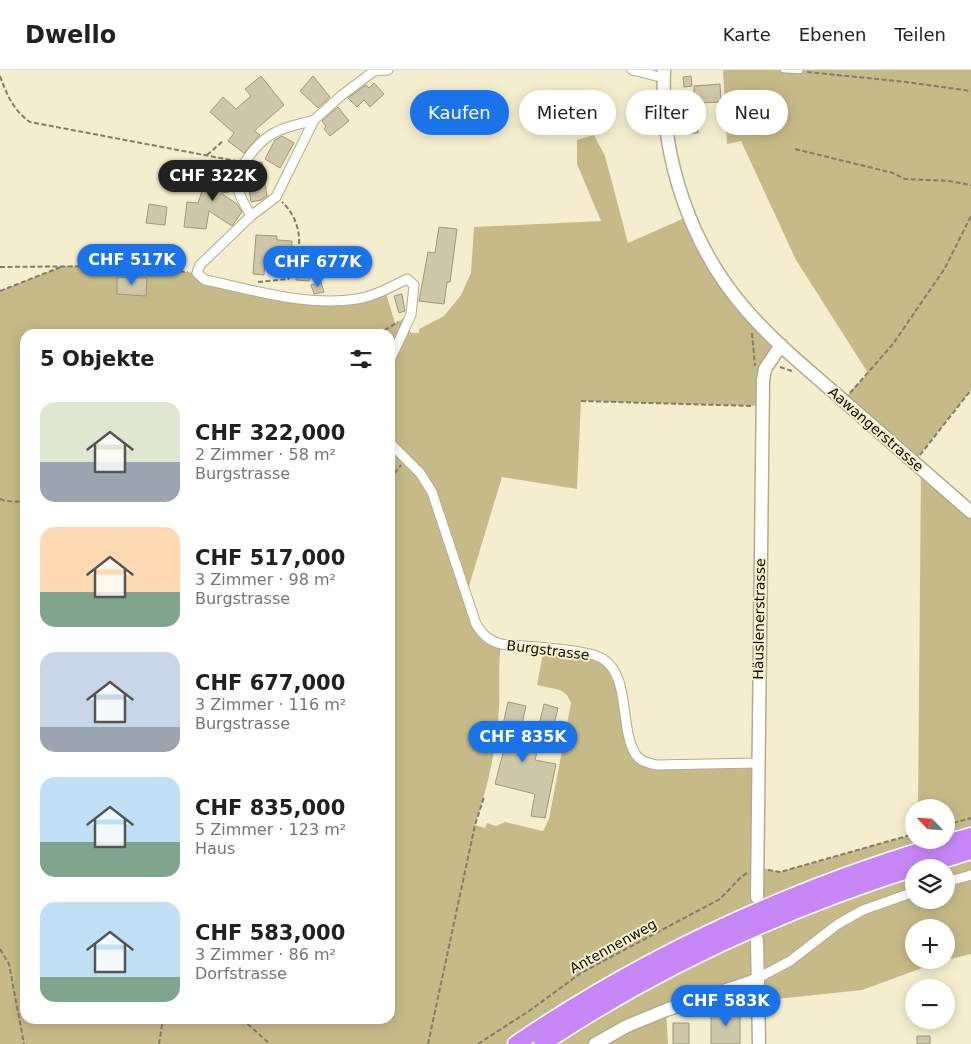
<!DOCTYPE html>
<html lang="de">
<meta charset="utf-8">
<style>
:root{--surface:#fff;--page:#f6f6f6;--text:#202124;--muted:#757577;--line:#e0e0e0;--accent:#1a73e8}
body{margin:0;font-family:"DejaVu Sans",sans-serif;background:var(--page);color:var(--text);height:100vh;display:flex;flex-direction:column;font-size:19px;white-space:nowrap}
*{box-sizing:border-box;margin:0}
p{font-size:16px;color:var(--muted)}
.icon{flex:none;width:28px;height:28px;fill:none;stroke:currentColor;stroke-width:2;stroke-linecap:round;stroke-linejoin:round}
.map{position:relative;flex:1;overflow:hidden}
.sheet{position:absolute;left:20px;top:259px;width:375px;height:695px;display:flex;flex-direction:column;background:var(--surface);border-radius:15px;box-shadow:0 2px 12px #0003}
.sheet>*{flex:none}
.guide{position:absolute;left:410px;top:20px;width:475px;height:45px;display:flex;gap:10px}
.needle{width:32px;rotate:295deg}
.fabs{position:absolute;left:905px;top:729px;display:grid;gap:10px}
.fabs a{display:grid;place-items:center;width:50px;height:50px;border-radius:50%;background:var(--surface);box-shadow:0 2px 12px #0003;font-size:25px}
.price{position:absolute;translate:-50% -42px;padding:0 11px;border-radius:18px;background:var(--accent);color:#fff;font-size:16px;line-height:32px;filter:drop-shadow(0 1px 2px #0008)}
.price::after{content:'';position:absolute;left:50%;top:30px;width:15px;height:11px;margin-left:-8px;background:inherit;clip-path:polygon(0 0,100% 0,50% 100%)}
.price.active{background:#222;color:#fff}
ul{padding:0;list-style:none}
li{display:flex;align-items:center;gap:15px;height:125px;padding:0 20px}
li span{display:grid;place-items:center;flex:none;width:140px;height:100px;border-radius:15px;color:#555}
li>.icon{margin-inline-start:auto}
span .icon{width:60px;height:60px;fill:#fffc;stroke-width:1}
li b{font-size:21px}
h2{display:flex;justify-content:space-between;align-items:center;height:60px;padding:0 20px;font-size:21px}
.pill{padding:0 18px;border-radius:22px;background:var(--surface);box-shadow:0 2px 12px #0003;font-size:18px;line-height:45px}
.pill.active{background:var(--accent);color:#fff}
header{display:flex;align-items:center;gap:30px;box-sizing:border-box;height:70px;padding:0 25px;background:var(--surface);border-bottom:1px solid var(--line)}
header strong{font-size:24px}
nav{display:flex;gap:28px;margin-inline-start:auto;font-size:18px}
.map>svg:first-child{display:block}
</style>
<header>
<strong>Dwello</strong>
<nav><a>Karte</a><a>Ebenen</a><a>Teilen</a></nav>
</header>
<div class="map">
<svg width="971" height="974" viewBox="0 0 971 974">
<rect width="100%" height="100%" fill="#f5eece"/>
<path fill="#c6bb88" fill-rule="evenodd" d="M723 0H971V320L914 392 843 330 868 303 796 190 741 71 727 74Z
M594 65 605 86 628 173 689 146 704 178 781 275 774 284 762 336 581 331 577 419 502 407 466 526 476 554 501 574C498 595 500 616 499 637 497 677 488 716 475 755L485 758 487 753 496 756 505 752 543 761 549 749 571 633 567 625 560 620 537 615 544 578 588 583 611 595 631 675 646 693H757V797L780 802 914 764V770H946V738L918 737 921 399 971 442V884L946 890V858H914V890H944L862 920 758 931V908L666 940 668 974H0V221L63 196H113L197 203 205 210 334 232 385 220 395 253 411 245 407 256 411 263H419V259L444 246 461 225 471 203 474 157 601 151 577 94V70ZM25 264H390V949H25ZM914 798H946V830H914Z"/>
<path fill="#cec7a8" stroke="#9e987a" d="M261 6 284 35 254 61 260 65 244 83 228 71 234 63 210 42 223 27 236 39 251 26 245 19Z
M313 6 330 27 318 38 300 21Z
M691 6 692 16 684 17 683 7Z
M374 13 384 24 370 37 364 30 357 37 348 28 366 15 369 18Z
M720 14 721 32 697 33 698 63 682 64 681 33H694V16Z
M338 37 349 51 330 66 324 59 326 56 322 51Z
M282 66 294 73 280 98 265 89 275 70Z
M262 92 267 126 261 130 251 132 249 119 245 120 244 117 246 105 251 104 250 96 252 93Z
M210 97 233 105 229 122 221 123 237 134 242 142 232 156 209 141 206 159 184 157 187 132 198 133Z
M149 134 167 137 165 155 146 153Z
M439 157 457 159 450 212H447L444 234 419 231 428 182 435 183Z
M256 165 277 166V170L292 171 291 188 277 187V191L265 190 264 205 253 204Z
M297 195 311 196 309 211 296 210Z
M117 207 147 208 146 226 117 224Z
M321 212 324 222 314 224 311 215Z
M402 224 405 241 399 243 394 226Z
M508 632 526 636 518 673 538 678 535 690 556 694 545 748 531 746 535 724 495 714 503 683 496 681 500 668Z
M544 634 558 638 552 663 538 659Z
M711 940H740V974H711Z
M673 953H689V974H673Z
M917 966H930V974H917Z"/>
<g fill="none" stroke-linecap="round" stroke-linejoin="round">
<defs>
<path id="lane" d="M783 0 800 1"/>
<path id="street" d="M388 0 374 1 342 25 314 50 276 127 251 146 200 195 197 203 205 210C255 220 306 237 357 229 375 226 391 217 407 209L414 215 411 245 390 290
M632 0 664 8
M251 146C247 138 239 127 238 118 235 98 259 70 276 62 287 56 301 54 314 50
M390 373 420 403 432 422 476 554C483 565 489 571 501 574 524 577 586 578 603 589 631 607 619 659 636 685 641 692 649 693 656 695L757 693
M946 812 971 805
M758 908 790 891 838 854 863 840 914 822"/>
<path id="secondary" d="M664 0C660 86 690 177 748 242 777 275 812 303 845 332 887 369 929 405 971 442
M757 827 763 310 765 299 781 275
M757 870 759 974
M595 974 627 956 666 940 751 912 758 908"/>
<path id="highway" d="M915 798 971 781
M516 974C656 879 808 811 971 766
M542 974C657 897 782 840 914 798"/>
</defs>
<use href="#lane" stroke="#b2ab8c" stroke-width="7"/>
<use href="#street" stroke="#b2ab8c" stroke-width="11"/>
<use href="#secondary" stroke="#b2ab8c" stroke-width="15"/>
<use href="#highway" stroke="#fff" stroke-width="19"/>
<path stroke="#827d68" stroke-width="2" stroke-dasharray="5 2.5" stroke-linecap="butt" d="M807 2 906 12 971 21
M0 6C7 25 13 40 30 52L236 91
M795 79 893 103 905 109 949 111 971 115
M207 85 223 71
M0 197 113 196 188 202
M258 212 288 209C292 205 293 201 295 195 303 173 300 149 282 132
M0 221 61 197
M752 263 755 296
M378 264 398 252
M780 297 792 301
M850 323 893 274 945 198 971 146
M581 331 753 336
M920 385 971 320
M390 409 401 395
M0 429 5 431 23 432 25 430
M946 755 971 748
M768 800 780 802 914 764
M0 879 9 894 24 974
M242 949 270 974
M159 974 163 949
M428 974 475 755 484 727
M478 974 529 941 581 903 720 829 741 807 747 803"/>
<use href="#lane" stroke="#fff" stroke-width="4.5"/>
<use href="#street" stroke="#fff" stroke-width="9"/>
<use href="#secondary" stroke="#fff" stroke-width="12"/>
<use href="#highway" stroke="#c887f7" stroke-width="16"/>
</g>
<g text-anchor="middle" dominant-baseline="central" stroke-width="4" stroke-linejoin="round" paint-order="stroke">
<g font-size="14" fill="#100d04" stroke="#f5eece">
<text transform="translate(876 359) rotate(41)">Aawangerstrasse</text>
<text transform="translate(759 549) rotate(-89)">Häuslenerstrasse</text>
<text transform="translate(548 580) rotate(7)">Burgstrasse</text>
<text transform="translate(613 876) rotate(-29)">Antennenweg</text>
</g>
</g>
</svg>
<div class="fabs">
<a><svg class="needle" viewBox="-14 -14 28 28"><path d="M0-13l5 13h-10z" fill="#e53935"/><path d="M0 13l5-13h-10z" fill="#757577"/></svg></a>
<a><svg class="icon" aria-label="layers" viewBox="0 0 24 24"><path d="M12 4l9 5-9 5-9-5zM3 14l9 5 9-5"/></svg></a>
<a>+</a>
<a>−</a>
</div>
<b class="price active" style="left:213px;top:132px">CHF 322K</b>
<b class="price" style="left:132px;top:216px">CHF 517K</b>
<b class="price" style="left:318px;top:218px">CHF 677K</b>
<b class="price" style="left:523px;top:693px">CHF 835K</b>
<b class="price" style="left:726px;top:957px">CHF 583K</b>
<div class="guide">
<a class="pill active">Kaufen</a>
<a class="pill">Mieten</a>
<a class="pill">Filter</a>
<a class="pill">Neu</a>
</div>
<section class="sheet">
<h2>5 Objekte<svg class="icon" aria-label="filters" viewBox="0 0 24 24"><path d="M4 7h16M4 17h16"/><circle cx="9" cy="7" r="2"/><circle cx="15" cy="17" r="2"/></svg></h2>
<ul>
<li><span style="background:linear-gradient(#dfe7d0 60%,#9aa5b1 0)"><svg class="icon" aria-label="home" viewBox="0 0 24 24"><path d="M3 11l9-7 9 7M6 9v11h12V9"/></svg></span><div><b>CHF 322,000</b><p>2 Zimmer · 58 m²</p><p>Burgstrasse</p></div></li>
<li><span style="background:linear-gradient(#ffd9b3 65%,#7fa58c 0)"><svg class="icon" aria-label="home" viewBox="0 0 24 24"><path d="M3 11l9-7 9 7M6 9v11h12V9"/></svg></span><div><b>CHF 517,000</b><p>3 Zimmer · 98 m²</p><p>Burgstrasse</p></div></li>
<li><span style="background:linear-gradient(#c9d6e8 75%,#9aa5b1 0)"><svg class="icon" aria-label="home" viewBox="0 0 24 24"><path d="M3 11l9-7 9 7M6 9v11h12V9"/></svg></span><div><b>CHF 677,000</b><p>3 Zimmer · 116 m²</p><p>Burgstrasse</p></div></li>
<li><span style="background:linear-gradient(#bfe0f5 65%,#7fa58c 0)"><svg class="icon" aria-label="home" viewBox="0 0 24 24"><path d="M3 11l9-7 9 7M6 9v11h12V9"/></svg></span><div><b>CHF 835,000</b><p>5 Zimmer · 123 m²</p><p>Haus</p></div></li>
<li><span style="background:linear-gradient(#bfe0f5 75%,#7fa58c 0)"><svg class="icon" aria-label="home" viewBox="0 0 24 24"><path d="M3 11l9-7 9 7M6 9v11h12V9"/></svg></span><div><b>CHF 583,000</b><p>3 Zimmer · 86 m²</p><p>Dorfstrasse</p></div></li>
</ul>
</section>
</div>
